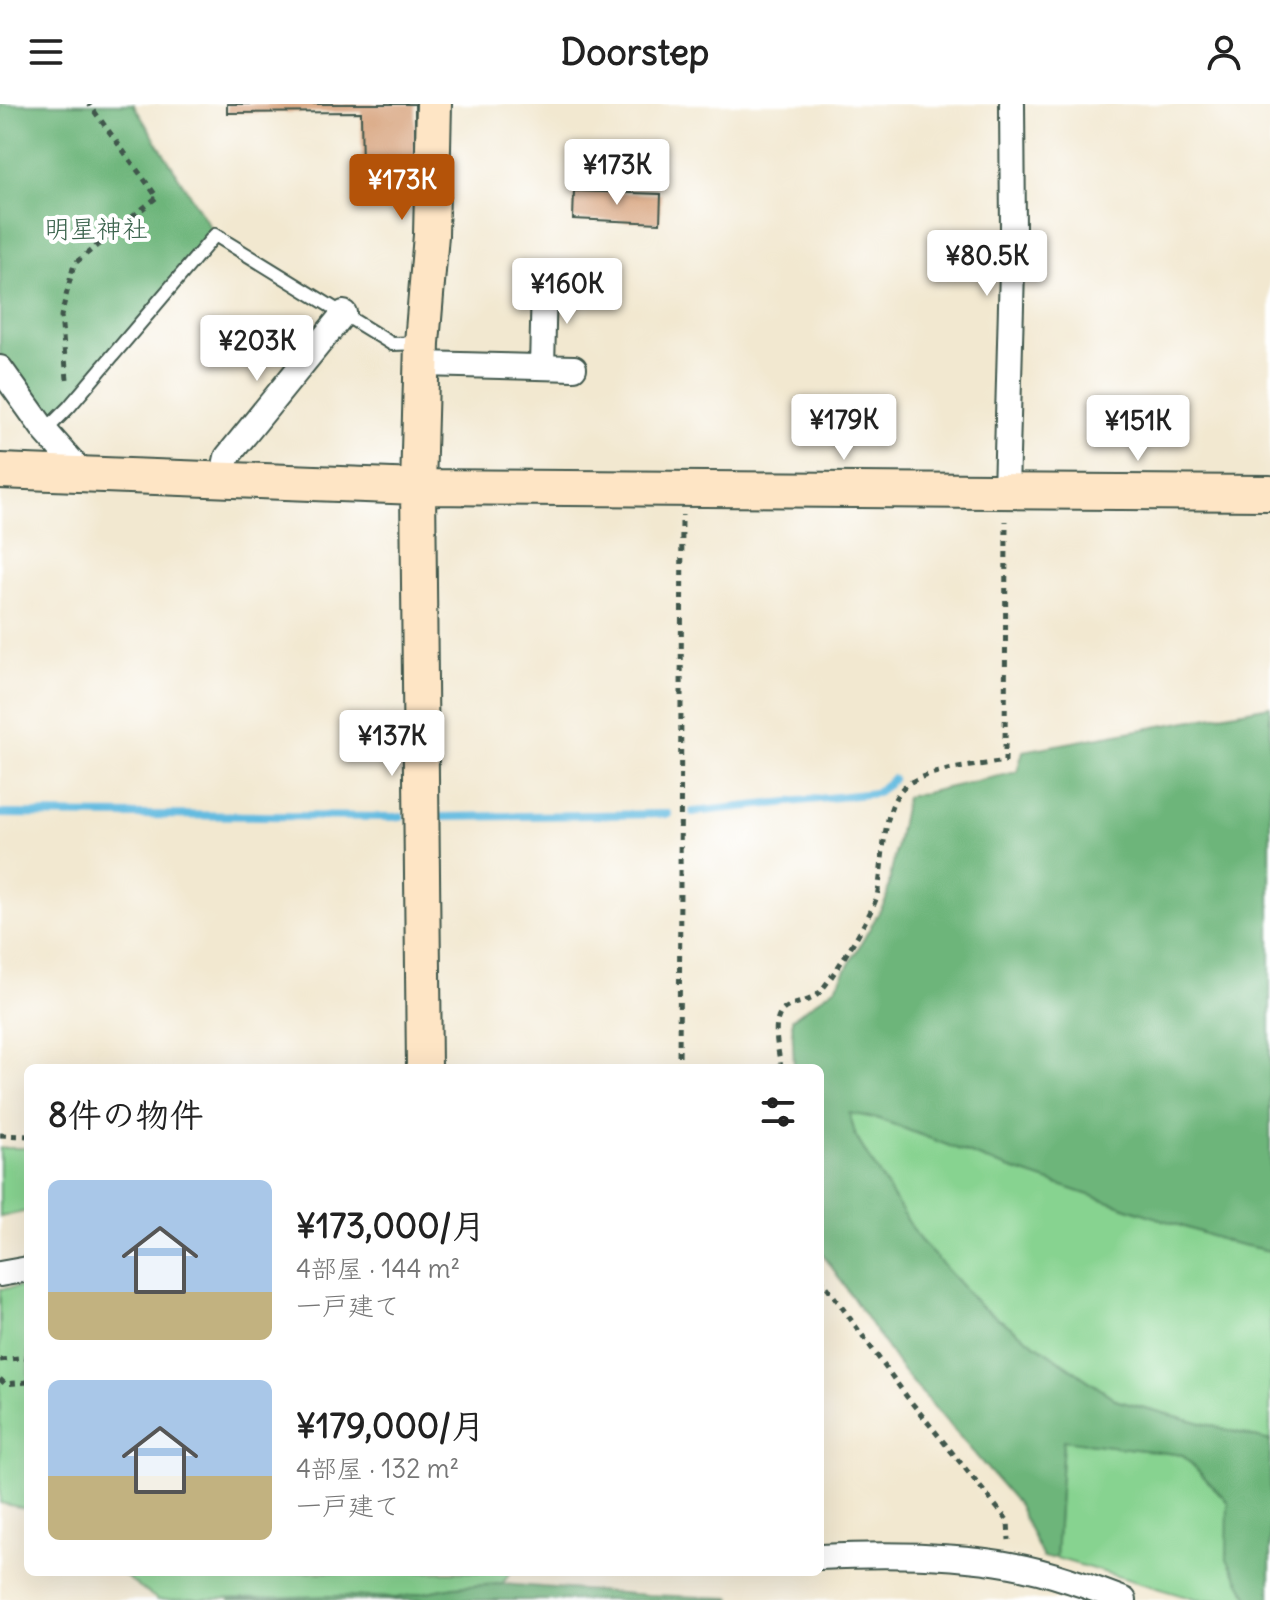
<!DOCTYPE html>
<html lang="ja">
<meta charset="utf-8">
<style>
:root{--surface:#fff;--page:#f2f2f2;--text:#222;--muted:#767676;--accent:#b45309}
body{margin:0;font-family:Delius,"Klee One",sans-serif;background:var(--page);color:var(--text);height:100vh;display:flex;flex-direction:column;font-size:30px;white-space:nowrap}
*{box-sizing:border-box;margin:0}
p{font-size:26px;color:var(--muted)}
.icon{flex:none;width:44px;height:44px;fill:none;stroke:currentColor;stroke-width:2;stroke-linecap:round;stroke-linejoin:round}
.map{position:relative;flex:1;overflow:hidden}
.panel{position:absolute;left:24px;top:960px;width:800px;height:512px;display:flex;flex-direction:column;background:var(--surface);border-radius:12px;box-shadow:0 8px 32px #0002}
.panel>*{flex:none}
.price{position:absolute;translate:-50% -68px;padding:0 18px;border-radius:8px;background:#fff;color:#222;font-size:26px;line-height:52px;filter:drop-shadow(0 2px 4px #0008)}
.price::after{content:'';position:absolute;left:50%;top:48px;width:24px;height:18px;margin-left:-12px;background:inherit;clip-path:polygon(0 0,100% 0,50% 100%)}
.price.active{background:var(--accent);color:#fff}
ul{padding:0;list-style:none}
li{display:flex;align-items:center;gap:24px;height:200px;padding:0 24px}
li span{display:grid;place-items:center;flex:none;width:224px;height:160px;border-radius:12px;color:#555}
li>.icon{margin-inline-start:auto}
span .icon{width:96px;height:96px;fill:#fffc;stroke-width:1}
li b{font-size:34px}
h2{display:flex;justify-content:space-between;align-items:center;height:96px;padding:0 24px;font-size:34px}
header{display:flex;justify-content:space-between;align-items:center;height:104px;padding:0 24px;background:var(--surface);font-size:36px;font-weight:700}
.map>svg:first-child{display:block}
</style>
<header><svg class="icon" aria-label="menu" viewBox="0 0 24 24"><path d="M4 6h16M4 12h16M4 18h16"/></svg>Doorstep<svg class="icon" aria-label="person" viewBox="0 0 24 24"><circle cx="12" cy="8" r="4"/><path d="M4 21q1-7 8-7t8 7"/></svg></header>
<div class="map">
<svg width="1270" height="1496" viewBox="0 0 1270 1496">
<rect width="100%" height="100%" fill="#fff"/>
<filter id="ink" filterUnits="userSpaceOnUse"><feTurbulence type="fractalNoise" baseFrequency=".0125" numOctaves="2"/><feDisplacementMap in="SourceGraphic" scale="16" xChannelSelector="R" yChannelSelector="G"/><feConvolveMatrix kernelMatrix="1 2 1 2 8 2 1 2 1" color-interpolation-filters="sRGB"/></filter>
<filter id="wash" filterUnits="userSpaceOnUse"><feTurbulence type="fractalNoise" baseFrequency=".006" numOctaves="4" result="noise"/><feDisplacementMap in="SourceGraphic" scale="32" xChannelSelector="R" yChannelSelector="G"/><feGaussianBlur stdDeviation="1.8" result="paint"/><feColorMatrix in="noise" values="0 0 0 0 0 0 0 0 0 0 0 0 0 0 0 0 0 1.4 0 .05"/><feComposite in="paint" operator="in"/></filter>
<g filter="url(#wash)">
<rect width="100%" height="100%" fill="#f2e8d0"/>
<path fill="#87d390" stroke="#538862" stroke-width="2" d="M849 1008 879 1015 997 1060 1229 1138 1270 1147V1337L1118 1297 980 1202 919 1135 856 1033Z
M0 1044H28V1107L0 1113Z
M28 1182V1405L0 1399V1185Z
M1063 1336 1183 1351 1228 1398V1455L1250 1496H1197L1056 1454Z
M119 1468H511L502 1480 454 1483 396 1494 338 1492 158 1496Z"/>
<path fill="#6db57a" stroke="#467957" stroke-width="2" d="M0 0H133L215 131 45 327 0 264Z
M1270 602V1147L1229 1138 997 1060 879 1015 849 1009 856 1033 919 1135 980 1202 1118 1297 1270 1337V1496H1250L1227 1455 1228 1398 1183 1351 1063 1336 1056 1454H1043L1017 1399 902 1266 820 1146V964H794L792 915 836 883 886 796 906 693 1017 668 1023 647Z
M502 1480 648 1491 731 1494 732 1496H229L338 1492 396 1494 454 1483Z"/>
<g fill="none" stroke-linecap="round" stroke-linejoin="round">
<path stroke="#63bbe0" stroke-width="8" d="M693 708 876 689 893 675
M0 710 401 713
M439 713 668 710"/>
</g>
<g id="blocks">
<path fill="#d3996e" d="M227 0H415V64L362 65 361 8 227 9Z
M574 87 661 90 660 119 573 115Z"/>
</g>
</g>
<g filter="url(#ink)">
<use href="#blocks" fill-opacity="0" stroke="#3f574b" stroke-width="2"/>
<g fill="none" stroke-linecap="round" stroke-linejoin="round">
<defs>
<path id="lane" d="M45 327 69 303 215 131 392 240 422 239"/>
<path id="street" d="M422 260 574 264
M542 263 544 180
M0 264 45 327 83 370
M222 375 227 353 344 209
M1006 388 1013 127 1012 0
M0 1170 28 1165
M820 1453C882 1450 950 1450 1011 1461 1050 1468 1087 1482 1124 1496"/>
<path id="secondary" d="M0 367 418 383 1270 389
M424 964 418 383 422 239 431 131 434 0"/>
</defs>
<use href="#lane" stroke="#3f574b" stroke-width="16"/>
<use href="#street" stroke="#3f574b" stroke-width="28"/>
<use href="#secondary" stroke="#3f574b" stroke-width="38"/>
<path stroke="#3f574b" stroke-width="5" stroke-dasharray="6 6" stroke-linecap="butt" d="M67 275 61 212 74 160 157 93 89 0
M679 964 682 411
M781 964C779 948 772 924 780 910 786 898 807 900 817 891 830 879 873 809 877 792 884 762 881 702 905 682 926 665 978 662 1005 657L1006 417
M0 1031 28 1032
M820 1173 907 1293 1008 1417 1009 1436
M0 1256 28 1253
M0 1275 5 1280 28 1278"/>
<use href="#lane" stroke="#fff" stroke-width="12"/>
<use href="#street" stroke="#fff" stroke-width="24"/>
<use href="#secondary" stroke="#fee5c5" stroke-width="34"/>
</g>
</g>
<g text-anchor="middle" dominant-baseline="central" stroke-width="8" stroke-linejoin="round" paint-order="stroke">
<g font-size="26" fill="#39624b" stroke="#fff">
<text x="96" y="124">明星神社</text>
</g>
</g>
</svg>
<b class="price" style="left:617px;top:103px">¥173K</b>
<b class="price active" style="left:402px;top:118px">¥173K</b>
<b class="price" style="left:987px;top:194px">¥80.5K</b>
<b class="price" style="left:567px;top:222px">¥160K</b>
<b class="price" style="left:257px;top:279px">¥203K</b>
<b class="price" style="left:844px;top:358px">¥179K</b>
<b class="price" style="left:1138px;top:359px">¥151K</b>
<b class="price" style="left:392px;top:674px">¥137K</b>
<section class="panel">
<h2>8件の物件<svg class="icon" aria-label="filters" viewBox="0 0 24 24"><path d="M4 7h16M4 17h16"/><circle cx="9" cy="7" r="2"/><circle cx="15" cy="17" r="2"/></svg></h2>
<ul>
<li><span style="background:linear-gradient(#a9c7e8 70%,#c2b280 0)"><svg class="icon" aria-label="home" viewBox="0 0 24 24"><path d="M3 11l9-7 9 7M6 9v11h12V9"/></svg></span><div><b>¥173,000/月</b><p>4部屋 · 144 m²</p><p>一戸建て</p></div></li>
<li><span style="background:linear-gradient(#a9c7e8 60%,#c2b280 0)"><svg class="icon" aria-label="home" viewBox="0 0 24 24"><path d="M3 11l9-7 9 7M6 9v11h12V9"/></svg></span><div><b>¥179,000/月</b><p>4部屋 · 132 m²</p><p>一戸建て</p></div></li>
</ul>
</section>
</div>
